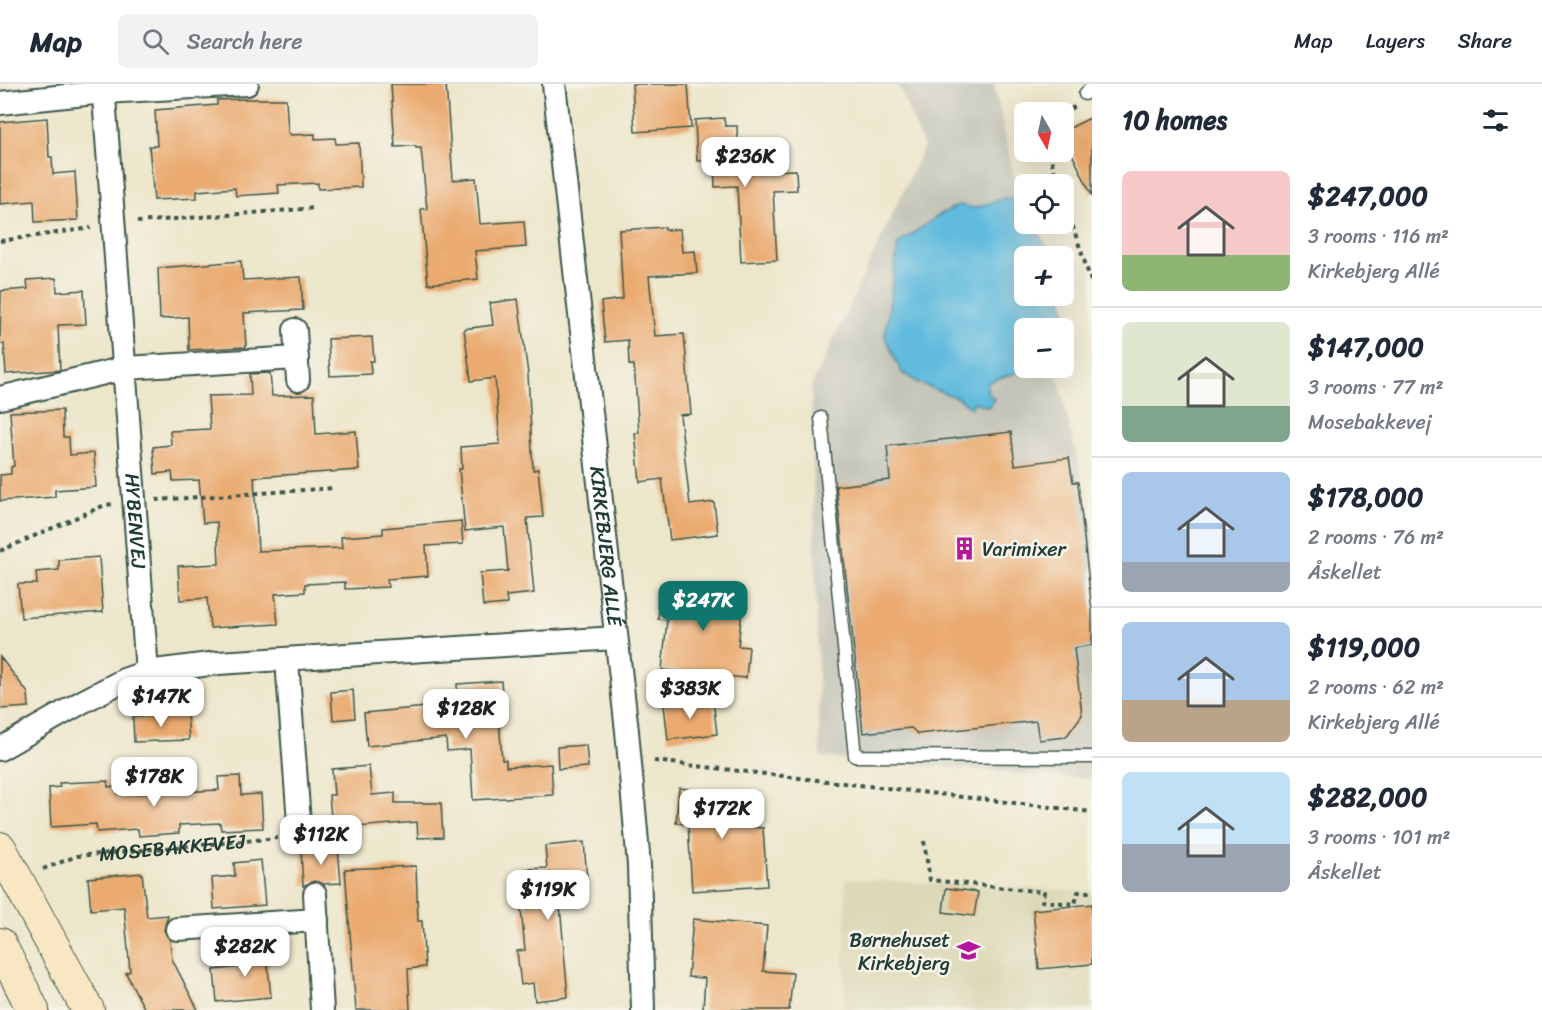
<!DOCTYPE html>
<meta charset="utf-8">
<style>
:root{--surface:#fff;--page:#f2f2f3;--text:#1f2937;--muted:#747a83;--line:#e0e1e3;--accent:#0f766e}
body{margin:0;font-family:Sriracha,sans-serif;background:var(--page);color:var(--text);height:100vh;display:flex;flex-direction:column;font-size:22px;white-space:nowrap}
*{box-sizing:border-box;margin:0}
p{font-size:20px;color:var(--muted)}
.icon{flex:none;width:33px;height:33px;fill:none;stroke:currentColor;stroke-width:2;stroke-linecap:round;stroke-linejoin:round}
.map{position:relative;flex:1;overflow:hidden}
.side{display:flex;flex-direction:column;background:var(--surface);width:450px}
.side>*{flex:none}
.needle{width:39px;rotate:171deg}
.controls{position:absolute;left:1014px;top:18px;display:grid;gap:12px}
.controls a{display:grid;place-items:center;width:60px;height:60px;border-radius:9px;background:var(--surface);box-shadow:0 6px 24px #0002;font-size:30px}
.price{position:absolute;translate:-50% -51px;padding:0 14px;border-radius:12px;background:#fff;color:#222;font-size:20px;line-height:39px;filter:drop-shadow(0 2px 3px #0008)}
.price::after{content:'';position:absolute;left:50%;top:36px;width:18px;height:14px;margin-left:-9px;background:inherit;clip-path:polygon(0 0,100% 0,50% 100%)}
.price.selected{background:var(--accent);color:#fff}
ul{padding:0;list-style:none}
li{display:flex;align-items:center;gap:18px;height:150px;padding:0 30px}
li+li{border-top:2px solid var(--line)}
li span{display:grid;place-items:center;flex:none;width:168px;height:120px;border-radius:9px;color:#555}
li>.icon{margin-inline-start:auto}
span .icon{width:72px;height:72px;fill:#fffc;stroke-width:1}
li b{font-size:26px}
h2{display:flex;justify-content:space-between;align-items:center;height:72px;padding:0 30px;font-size:26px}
header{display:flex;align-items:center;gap:36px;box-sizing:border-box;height:84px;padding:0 30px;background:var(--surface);border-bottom:2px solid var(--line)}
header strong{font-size:28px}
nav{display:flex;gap:33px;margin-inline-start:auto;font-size:21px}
.search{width:420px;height:54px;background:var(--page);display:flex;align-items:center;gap:15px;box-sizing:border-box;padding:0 21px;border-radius:9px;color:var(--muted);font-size:22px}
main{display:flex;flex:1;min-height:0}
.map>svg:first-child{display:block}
</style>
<header>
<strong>Map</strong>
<div class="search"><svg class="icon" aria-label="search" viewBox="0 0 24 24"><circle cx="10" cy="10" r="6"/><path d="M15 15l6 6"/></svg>Search here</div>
<nav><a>Map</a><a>Layers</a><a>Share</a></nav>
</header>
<main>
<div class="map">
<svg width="1092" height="926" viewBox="0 0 1092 926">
<rect width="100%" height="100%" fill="#f7f3e8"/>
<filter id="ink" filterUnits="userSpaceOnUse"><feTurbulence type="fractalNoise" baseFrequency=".0167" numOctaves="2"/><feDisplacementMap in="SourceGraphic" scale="12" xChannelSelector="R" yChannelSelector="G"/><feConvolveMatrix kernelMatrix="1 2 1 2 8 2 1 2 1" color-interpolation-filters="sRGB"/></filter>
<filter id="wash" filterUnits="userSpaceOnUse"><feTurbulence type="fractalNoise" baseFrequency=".008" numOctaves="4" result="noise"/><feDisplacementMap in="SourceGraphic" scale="24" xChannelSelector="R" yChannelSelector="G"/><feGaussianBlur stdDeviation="1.35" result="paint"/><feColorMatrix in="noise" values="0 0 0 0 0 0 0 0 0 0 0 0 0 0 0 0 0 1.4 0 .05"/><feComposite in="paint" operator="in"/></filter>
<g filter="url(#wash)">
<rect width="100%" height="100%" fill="#ece6ca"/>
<path fill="#dcd9b8" d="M846 795 1092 807V926H844Z"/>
<path fill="#c4c5b9" d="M898 0H994L1031 172H1024V284H1056L1092 440V695L820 673 811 303 924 63Z"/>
<path fill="#60bbde" stroke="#407c89" stroke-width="1.5" d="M1005 114H1015L1024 128V140L1037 146 1052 172H1024V212H1062L1067 240 1064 248V244H1024V284H1031L988 298 987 308 994 315 988 323 974 318 971 324 960 315 919 299 902 289 885 253 898 160 941 130 959 121 975 124Z"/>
<g id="blocks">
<path fill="#eaaa70" d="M391 0H446L453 96 476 94 480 140 524 137 526 163 475 167 478 195 428 200 421 125H427L421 64H416V62L395 63Z
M632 0H688L691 44 635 48Z
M246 15H286L288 48 291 51 315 50V55L335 54 336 60 359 59 361 103 318 105V99L278 101 279 109 236 112 235 104 197 107V114L154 116 149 62H157L155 26 217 21V16Z
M1092 33V112L1064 53V47Z
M47 34 49 73H52L53 90 75 88 78 136 35 138 34 117 0 120V38Z
M724 34 725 42H737L739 88 796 86 797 106 773 107 777 176 741 178 737 102 715 103 714 76 697 77 695 36Z
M665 143V146L680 145 682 168 695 167 697 189 649 192 655 252 684 250 691 330 680 331 690 421 714 418 718 450 670 456 662 395 640 398 635 349H639L634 281H629L628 256 605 258 601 218 623 215 619 146Z
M241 177 243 196 301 193 303 226 244 229 246 263 189 266 188 233 160 235 158 184Z
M56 194 57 208 84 206 86 240 58 241 60 286 6 290 4 260H0L1 207 28 205 27 196Z
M518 215 528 290 533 386 538 385 543 433 527 434 534 509 506 512 507 520 483 522 480 489 508 487 504 443 465 447 459 385H462L461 363 500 360 495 294 471 297 464 245 493 241 490 219Z
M372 253 374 277H370L371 290 330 292 328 255Z
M270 289 272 312 314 311 316 350 356 347 359 386 254 393 258 467 342 464 341 453 383 450V444L461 437 463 460 426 462 428 492 387 495 388 503 345 505V498L305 500V508L275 510 278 540 210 544 207 514 180 516 178 482 219 480 217 438 203 439 199 396 173 397 172 388 155 390 153 363 171 361 170 347 210 345 208 312 251 311 250 290Z
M62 326 63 353H69L70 371 94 369 96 403 55 406V413L0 417V391L11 390V383L14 382 10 328Z
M1011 348 1015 381 1069 374 1073 398H1078L1092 528V561L1074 564 1082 631 1066 653 1039 656 1036 637 918 650 911 644 863 649 836 402 890 396 887 362Z
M99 473 103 528 21 534 18 500H37L36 488 59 486V476Z
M661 502 744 509 738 562 749 563 746 594 662 586 667 536 658 535Z
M0 573 28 609 29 623 0 625Z
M501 597 504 633 499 634 502 676H506V683L551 680 553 711 473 716 470 665 447 667 446 654 367 662 364 629 458 620 457 600Z
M353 606 355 634 333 636 331 608Z
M713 615 717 650 668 656 664 621Z
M187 629 189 656 134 658 133 633Z
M586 661 588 683 558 685 557 663Z
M369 682 372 711 395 709V719H441L443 753 418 754 417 738 332 745 329 711H334L332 685Z
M240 692 241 711 261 710 263 744 221 746 220 739 179 741V749L139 752 138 745 97 748 96 740 51 743 49 704 60 703 59 699 108 697V703L118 702V710L160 709 219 706 218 693Z
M679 704 753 712 750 743 763 744 767 802 692 807 688 740 676 739Z
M584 758 587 795 558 798 568 913 535 917 533 899 521 901 517 867 525 866 521 824H528L525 785 547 784 545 762Z
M338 764 341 799 324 800 314 797 303 802 301 766Z
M261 776 265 821 214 825 212 794 235 792 234 779Z
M416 782 418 837H422L425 883 408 885 410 926H356L345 785Z
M142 789 147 833 168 831 164 846 170 857 172 875 198 926H145L126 889 130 887 124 823 91 826 88 794Z
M946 804 978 808 974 832 943 828Z
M1092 820V880L1039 885 1033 826Z
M693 835 767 842 763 887 793 889 789 926H703L705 894 688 893Z
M266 864 271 913 217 918 214 886 241 883 240 867Z"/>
</g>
</g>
<g filter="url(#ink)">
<use href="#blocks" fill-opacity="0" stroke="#3e564a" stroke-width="1.5"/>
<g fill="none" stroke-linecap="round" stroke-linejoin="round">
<defs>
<path id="lane" d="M1085 10 1092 3
M821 334 855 672 1092 673"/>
<g id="street">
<path id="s2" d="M103 0 147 588"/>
<path id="s3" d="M554 0 627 647 639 781 643 926"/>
<path d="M0 19 104 8 247 0"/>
<path d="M295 246 298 296"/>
<path d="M0 314 125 284 297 274"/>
<path d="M287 576 300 752"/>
<path d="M0 665 82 618 124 596 147 588 218 579 616 554"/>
<path d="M315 810 322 926"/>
<path d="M177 845 317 836"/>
</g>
<path id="secondary" d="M0 764 88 926
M0 860 33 926"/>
</defs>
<use href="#lane" stroke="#3e564a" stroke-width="15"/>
<use href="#street" stroke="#3e564a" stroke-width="26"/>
<use href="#secondary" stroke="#3e564a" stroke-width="34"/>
<g stroke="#3e564a" stroke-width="4" stroke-dasharray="4.5 4.5" stroke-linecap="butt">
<path d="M1064 31 1075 22"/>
<path d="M1049 68 1058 100"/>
<path d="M1064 116 1092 200"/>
<path d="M137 138 316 124"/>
<path d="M0 157 91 144"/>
<path d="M156 416 335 404"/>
<path d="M0 467 105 421 113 420"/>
<path d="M654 677 1092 728"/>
<path d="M924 757 930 796 1044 808 1042 817 1075 820 1078 808H1092"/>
<path id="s1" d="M43 785 77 772 278 754"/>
</g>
<use href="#lane" stroke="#fff" stroke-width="12"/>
<use href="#street" stroke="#fff" stroke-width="22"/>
<use href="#secondary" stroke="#f9e7c3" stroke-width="32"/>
</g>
</g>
<defs>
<symbol id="building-bare" viewBox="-9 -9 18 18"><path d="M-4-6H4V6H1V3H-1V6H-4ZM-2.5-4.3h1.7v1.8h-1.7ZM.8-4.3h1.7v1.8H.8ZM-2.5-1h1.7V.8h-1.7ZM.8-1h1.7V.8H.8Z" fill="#b5179e" stroke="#f7f3e8" stroke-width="2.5" paint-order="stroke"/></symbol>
<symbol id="school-bare" viewBox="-9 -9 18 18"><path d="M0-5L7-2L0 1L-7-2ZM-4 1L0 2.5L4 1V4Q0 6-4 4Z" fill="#b5179e" stroke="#f7f3e8" stroke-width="2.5" paint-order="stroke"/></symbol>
</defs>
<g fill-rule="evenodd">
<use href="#building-bare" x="948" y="448" width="33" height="33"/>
<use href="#school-bare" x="952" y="850" width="33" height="33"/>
</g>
<g text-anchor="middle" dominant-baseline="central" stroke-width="5" stroke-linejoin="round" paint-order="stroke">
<g font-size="20" fill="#1f3d34" stroke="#f7f3e8">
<text stroke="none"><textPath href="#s2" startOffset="438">HYBENVEJ</textPath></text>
<text stroke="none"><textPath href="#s3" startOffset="465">KIRKEBJERG ALLÉ</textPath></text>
<text stroke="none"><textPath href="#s1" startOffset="132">MOSEBAKKEVEJ</textPath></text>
</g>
<g font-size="20" fill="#1f3d34" stroke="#f7f3e8" text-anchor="start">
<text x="982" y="465">Varimixer</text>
<text x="950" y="856" text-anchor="end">Børnehuset<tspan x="950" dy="23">Kirkebjerg</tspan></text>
</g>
</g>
</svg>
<div class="controls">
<a><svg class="needle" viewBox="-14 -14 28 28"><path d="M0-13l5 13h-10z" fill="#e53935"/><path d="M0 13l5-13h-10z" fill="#747a83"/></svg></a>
<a><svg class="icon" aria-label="locate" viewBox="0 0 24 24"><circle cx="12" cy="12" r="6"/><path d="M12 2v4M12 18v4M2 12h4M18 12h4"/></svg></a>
<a>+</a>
<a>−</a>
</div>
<b class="price" style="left:745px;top:104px">$236K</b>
<b class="price selected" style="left:703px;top:548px">$247K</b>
<b class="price" style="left:690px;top:636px">$383K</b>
<b class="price" style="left:161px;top:644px">$147K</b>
<b class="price" style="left:466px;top:656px">$128K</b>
<b class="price" style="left:154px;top:724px">$178K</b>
<b class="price" style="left:722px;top:756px">$172K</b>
<b class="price" style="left:321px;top:782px">$112K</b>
<b class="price" style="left:548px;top:837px">$119K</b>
<b class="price" style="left:245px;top:894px">$282K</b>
</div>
<section class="side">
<h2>10 homes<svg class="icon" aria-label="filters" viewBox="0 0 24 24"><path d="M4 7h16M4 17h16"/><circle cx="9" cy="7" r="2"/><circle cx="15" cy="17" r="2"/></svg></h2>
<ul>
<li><span style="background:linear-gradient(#f6c9c9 70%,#8fb573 0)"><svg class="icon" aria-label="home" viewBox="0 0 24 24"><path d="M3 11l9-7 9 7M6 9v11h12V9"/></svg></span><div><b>$247,000</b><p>3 rooms · 116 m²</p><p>Kirkebjerg Allé</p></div></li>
<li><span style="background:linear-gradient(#dfe7d0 70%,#7fa58c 0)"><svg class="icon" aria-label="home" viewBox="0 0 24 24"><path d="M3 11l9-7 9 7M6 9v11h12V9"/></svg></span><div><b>$147,000</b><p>3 rooms · 77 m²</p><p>Mosebakkevej</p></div></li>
<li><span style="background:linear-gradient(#a9c7e8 75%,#9aa5b1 0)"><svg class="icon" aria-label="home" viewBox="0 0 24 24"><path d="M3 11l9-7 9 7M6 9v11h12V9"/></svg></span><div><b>$178,000</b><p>2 rooms · 76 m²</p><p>Åskellet</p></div></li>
<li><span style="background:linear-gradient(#a9c7e8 65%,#b9a48a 0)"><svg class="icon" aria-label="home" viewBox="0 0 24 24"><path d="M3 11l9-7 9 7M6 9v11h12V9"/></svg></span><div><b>$119,000</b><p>2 rooms · 62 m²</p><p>Kirkebjerg Allé</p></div></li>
<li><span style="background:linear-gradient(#bfe0f5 60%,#9aa5b1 0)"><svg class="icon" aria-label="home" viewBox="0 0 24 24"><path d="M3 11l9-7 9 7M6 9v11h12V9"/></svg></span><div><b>$282,000</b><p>3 rooms · 101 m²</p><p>Åskellet</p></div></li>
</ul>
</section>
</main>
